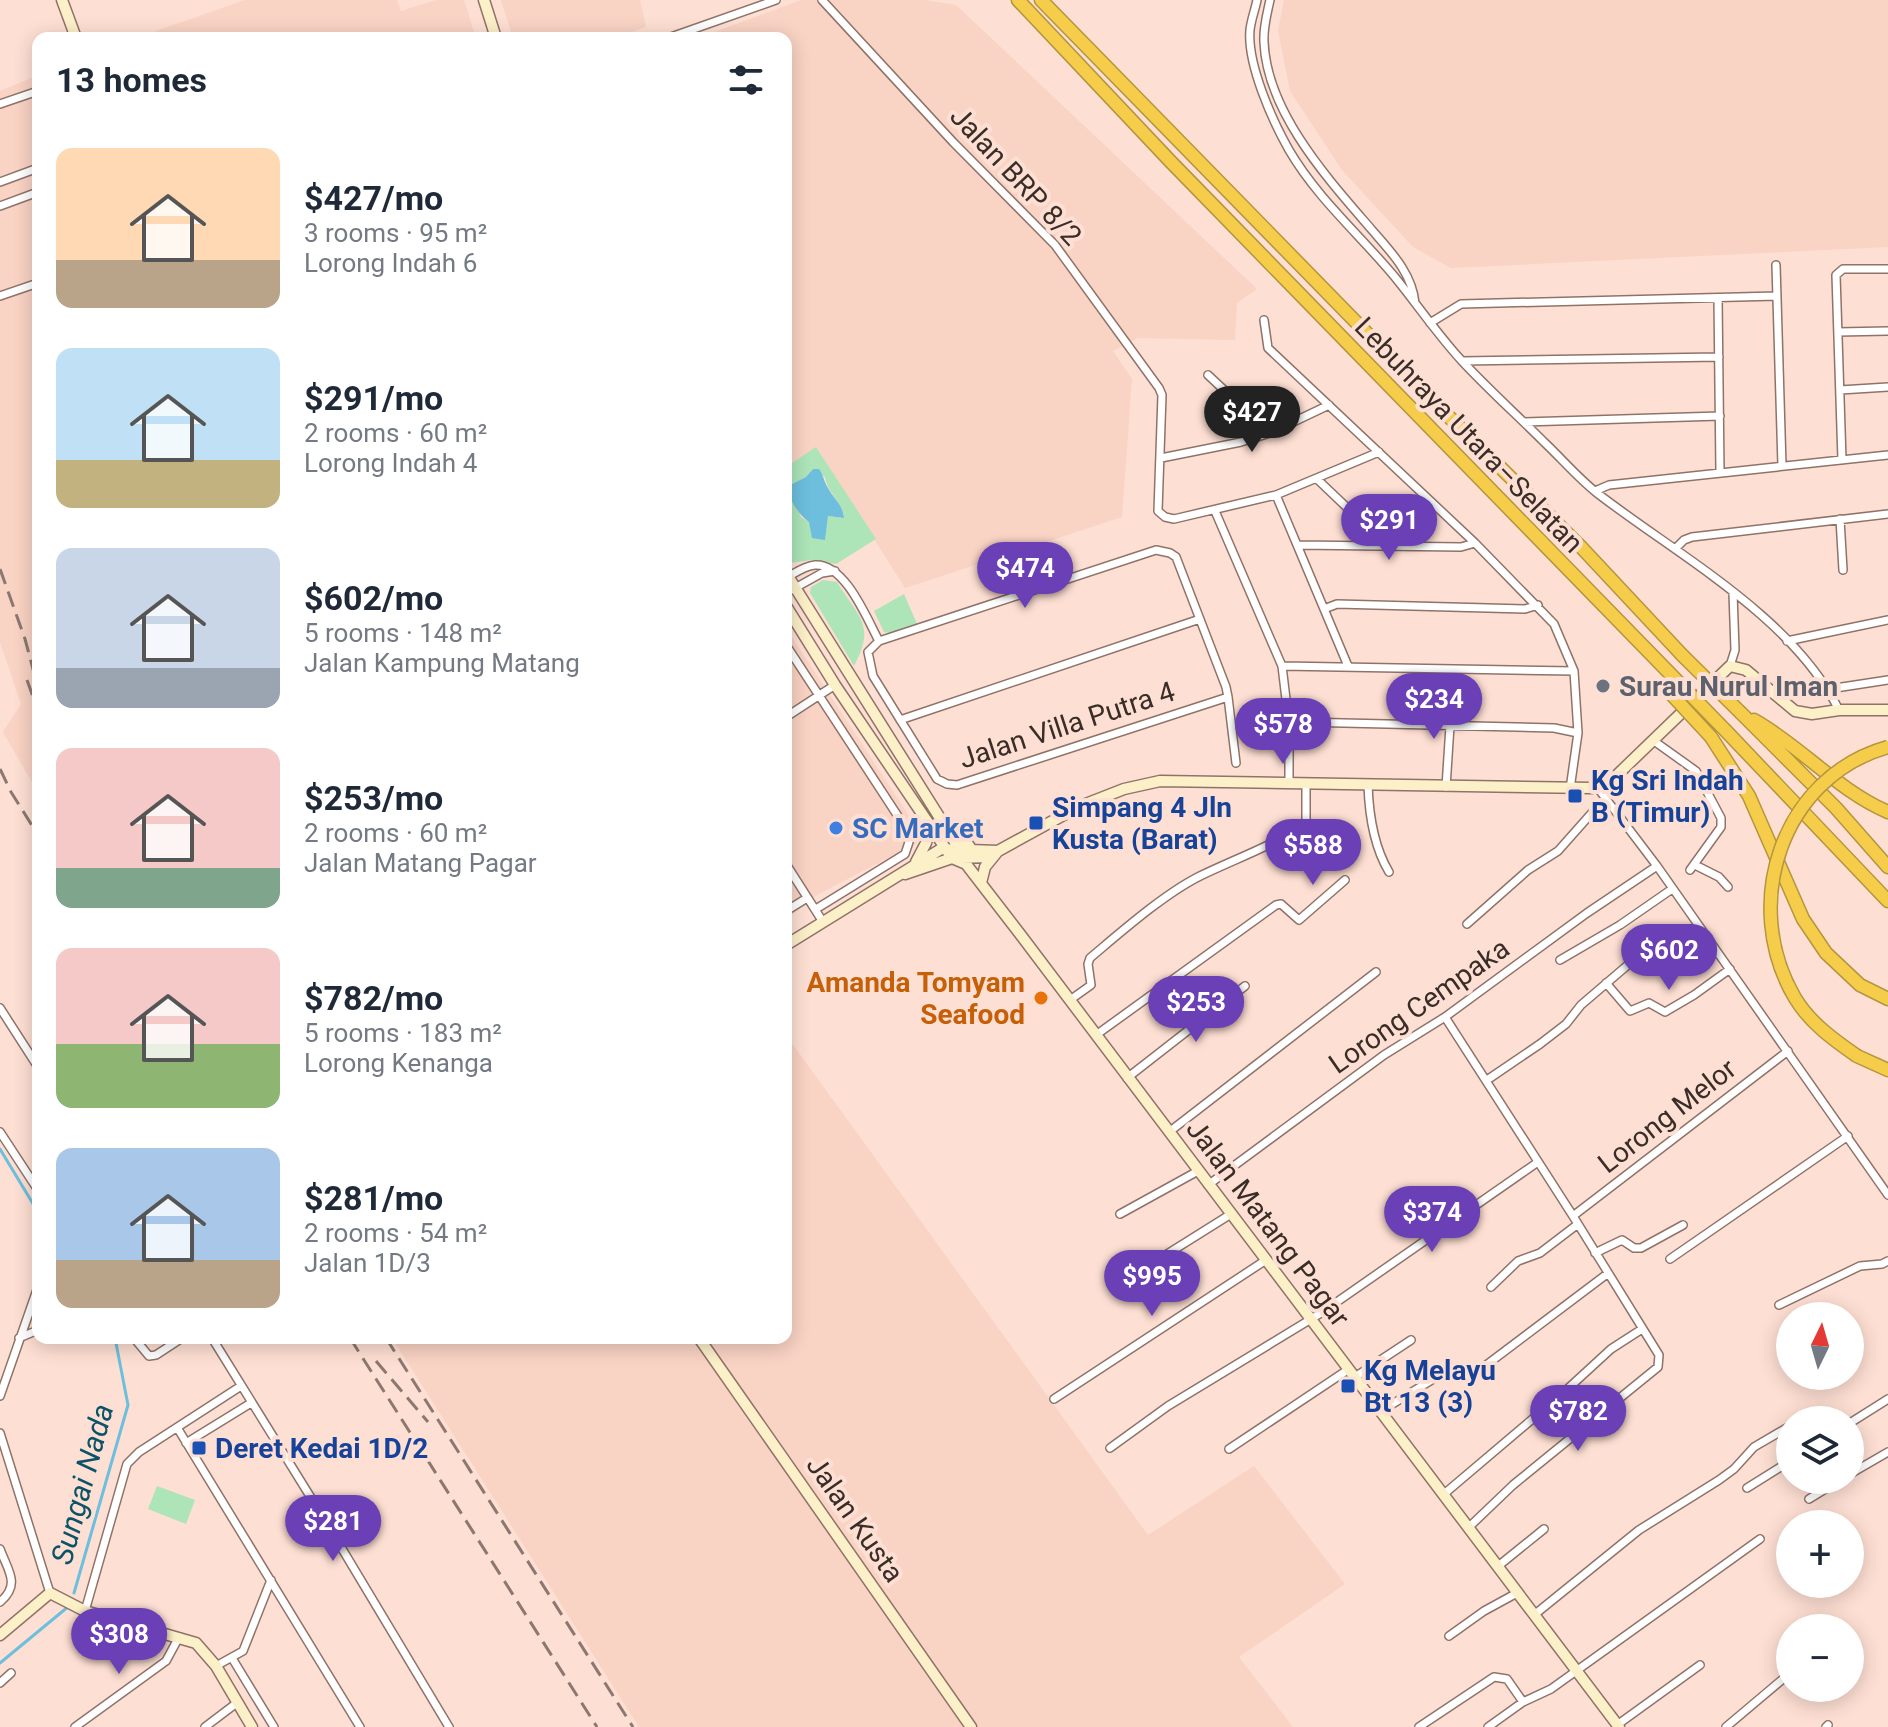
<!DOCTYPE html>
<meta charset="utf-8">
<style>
:root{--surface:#fff;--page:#f2f2f3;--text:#1f2937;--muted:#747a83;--accent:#6b3fb6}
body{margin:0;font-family:Roboto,sans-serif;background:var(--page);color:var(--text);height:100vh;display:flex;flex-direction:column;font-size:30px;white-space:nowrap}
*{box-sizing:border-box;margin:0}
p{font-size:26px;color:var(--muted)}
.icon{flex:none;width:44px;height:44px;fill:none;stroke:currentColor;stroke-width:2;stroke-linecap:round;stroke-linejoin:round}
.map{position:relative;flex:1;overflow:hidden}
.drawer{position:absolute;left:32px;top:32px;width:760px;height:1312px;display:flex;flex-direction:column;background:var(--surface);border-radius:16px;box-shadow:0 4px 20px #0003}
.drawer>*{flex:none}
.needle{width:52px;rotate:5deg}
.buttons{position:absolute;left:1776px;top:1302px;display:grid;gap:16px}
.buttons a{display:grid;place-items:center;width:88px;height:88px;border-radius:50%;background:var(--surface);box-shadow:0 4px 20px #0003;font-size:40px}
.price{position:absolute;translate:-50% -68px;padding:0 18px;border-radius:28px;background:var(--accent);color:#fff;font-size:26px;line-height:52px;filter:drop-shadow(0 2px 4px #0008)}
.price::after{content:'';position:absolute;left:50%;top:48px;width:24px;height:18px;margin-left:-12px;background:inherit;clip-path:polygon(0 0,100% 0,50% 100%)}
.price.on{background:#222;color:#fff}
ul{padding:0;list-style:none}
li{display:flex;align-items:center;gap:24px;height:200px;padding:0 24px}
li span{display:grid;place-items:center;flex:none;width:224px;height:160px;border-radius:16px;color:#555}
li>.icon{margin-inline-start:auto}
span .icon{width:96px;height:96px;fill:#fffc;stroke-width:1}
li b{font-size:34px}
h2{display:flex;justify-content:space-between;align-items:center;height:96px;padding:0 24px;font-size:34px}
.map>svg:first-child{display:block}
</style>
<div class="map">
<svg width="1888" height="1727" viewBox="0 0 1888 1727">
<rect width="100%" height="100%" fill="#fedfd3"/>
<path fill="#f9d3c4" d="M245 0H397L401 11 436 0H464L476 38H136Z
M501 0H640L646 27 614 38H513Z
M801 0H925L956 5 1257 289 1237 303 1235 340 1138 338 1113 351 1132 379 1122 517 905 588 817 448 786 467V38H698Z
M1284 0H1888V247L1451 268 1413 247 1342 170 1290 91 1278 30Z
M38 75V793L3 732 21 704 0 642V91Z
M786 628 915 825 917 843 817 895 786 920Z
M786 1035 1148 1535 1254 1466 1345 1584 1239 1657 1293 1727H639L392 1338H786Z"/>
<path fill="#ade4b8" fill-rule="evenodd" d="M816 447 876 539 836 564 812 560 790 563 786 557V467ZM813 469 825 477C827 493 844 503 844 518L828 516 825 539 813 538 809 522 801 517 788 486 806 477Z
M823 580 837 582C859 618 876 625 854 666L810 593 811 587Z
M904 594 918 626 895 634 884 632 874 611Z
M157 1486 195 1500 186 1524 148 1509Z"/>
<path fill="#6dbfdd" d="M813 469H819C824 476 824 482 828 488 834 499 843 505 844 518L828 516 825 540 812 538 809 522C798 514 789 500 788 486L806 477Z"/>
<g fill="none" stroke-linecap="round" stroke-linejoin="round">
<path stroke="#6dbfdd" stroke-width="3" d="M0 1149 38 1212
M74 1593 128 1405 115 1338
M0 1663 69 1606"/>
<defs>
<path id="street" d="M822 0 953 142 1055 245 1159 388 1162 395 1158 511 1165 517 1174 519 1276 495 1379 452
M1257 0C1255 10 1251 20 1250 30 1247 64 1272 120 1289 150 1317 198 1359 234 1394 276 1417 304 1437 334 1462 361 1488 389 1517 415 1544 442 1562 459 1578 478 1597 493 1677 555 1792 616 1839 710
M1270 0C1267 14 1263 28 1264 42 1267 113 1329 180 1372 230 1391 252 1412 273 1415 303
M668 38 776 0
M0 104 38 91
M0 182 38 168
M0 206 38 192
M1776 265 1782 466
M0 296 38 283
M1718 298 1720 472
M1264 320 1268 348 1475 543 1554 624 1574 671 1578 733 1570 789
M1430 323 1461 304 1777 296
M1838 332 1888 331
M1462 361 1719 357
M1208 375 1270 433
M1840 390 1888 387
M1524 422 1720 416
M1161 458 1241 442 1270 433 1329 405
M1842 460 1836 275 1843 269H1888
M1317 479 1380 539 1383 546
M1595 491 1609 485 1888 455
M1276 495 1348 666
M1215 511 1282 666 1289 724V783
M1840 519 1843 570
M1298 545 1461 547 1475 543
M1675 549 1684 540 1692 537 1888 514
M786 578C795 573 804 566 815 565 845 563 867 619 879 641
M786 593 822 573 835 571
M1324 609 1337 604 1525 609 1538 605
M1787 641 1888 620
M786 645 907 830 909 842 905 854 816 909
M1282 666 1574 671
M1730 666 1735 650 1733 593
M1829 689 1888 680
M1228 697 957 785 947 784 937 779 873 676 868 652 879 641 1156 550 1170 553 1176 557 1226 687 1228 697 1236 763
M786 717 835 685
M900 720 1200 619
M1289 724 1301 722 1554 728 1578 733
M1654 741 1696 771 1721 818V827L1690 870
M1368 785C1369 815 1374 847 1389 872
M1446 787 1450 726
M1597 787 1657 866 1888 1195
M786 864 823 922
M1695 865 1719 877 1728 887
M786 911 807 898
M1467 924 1528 870 1558 851 1605 798
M1560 960 1620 925 1672 889
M1606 983 1630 1011 1649 1003 1665 1012 1694 995 1730 969
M1070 1000 1091 985 1088 964 1090 958C1121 932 1164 894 1200 876 1235 859 1272 846 1306 824V784
M0 1008 38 1067
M1445 1017 1573 1216 1659 1355 1658 1367 1513 1485 1468 1528
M1096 1035 1276 905 1281 904 1299 920 1345 880
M1127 1078 1245 986
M1487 1080 1540 1044 1566 1024 1581 1005 1650 946 1659 949 1699 927
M0 1132 38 1190
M1169 1132 1376 972
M1208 1185 1384 1055 1445 1017 1587 913 1657 866
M1120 1214 1198 1171
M1573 1216 1788 1051
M1595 1253 1622 1240 1634 1248H1641L1683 1225
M1670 1259 1848 1136
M1116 1281 1154 1257 1164 1256 1231 1214
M1491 1287 1518 1261 1540 1253 1578 1224
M1779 1305 1860 1266 1882 1264 1888 1261
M19 1338 38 1330
M134 1338 149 1356 156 1355 182 1338
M212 1338 326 1522 449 1727
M1355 1377 1411 1340
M0 1396 38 1287
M1054 1399 1266 1260
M1381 1411 1443 1373 1481 1369 1607 1274
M1850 1423 1888 1399
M178 1429 360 1727
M0 1433 50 1593
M186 1443 251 1403
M1110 1448 1168 1406 1321 1313 1538 1162
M1229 1449 1349 1369
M1850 1474 1888 1452
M1747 1488 1790 1461
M1444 1494 1562 1394 1611 1349 1642 1329
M1809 1499 1840 1480
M0 1549C8 1571 21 1584 0 1602
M1497 1567 1544 1529
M85 1611 127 1464 139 1452 241 1386
M1534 1615 1639 1530 1719 1480 1734 1469 1754 1447 1790 1426
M1449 1636 1484 1611 1517 1593
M232 1658 274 1727
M216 1666 243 1651 271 1580
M0 1683 11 1673
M1617 1725 1700 1665
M75 1727 166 1661 179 1637
M205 1727 238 1702
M1419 1727 1494 1677 1507 1679 1523 1702
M1488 1727 1523 1702 1551 1689 1760 1539
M1726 1727 1790 1673
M1826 1727 1828 1725"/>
<path id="secondary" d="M62 0 76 38
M484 0 496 38
M786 573 965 858 966 864
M786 606 835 685 952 858 966 864 1020 934 1619 1727
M941 819 958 830 972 850
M916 862 926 843 930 826
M905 874 952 858 992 857
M981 883 985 867 998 851 1078 807 1124 789 1160 781 1592 788 1616 776 1730 666 1746 670 1795 711 1812 714 1839 710H1888
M786 945 941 849 998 851
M699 1338 971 1727
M0 1635 50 1593 85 1611 196 1643 216 1666 252 1727"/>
<path id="highway" d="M1018 0 1171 162 1685 689
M1041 0 1441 409 1581 547 1683 656
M1741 713 1836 808 1888 867
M1754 720C1802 747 1837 790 1888 812
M1726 731 1888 901
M1711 737 1749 796 1803 919 1826 953 1860 985 1888 999
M1857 1056 1888 1070"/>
</defs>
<use href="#street" stroke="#8f7369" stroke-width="10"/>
<use href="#secondary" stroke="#8f7369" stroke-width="13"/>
<use href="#highway" stroke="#b4953f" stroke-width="15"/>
<use href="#street" stroke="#fff" stroke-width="7"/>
<use href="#secondary" stroke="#fcf0c9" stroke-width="10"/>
<use href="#highway" stroke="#f6cd4b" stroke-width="12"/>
<path stroke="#8c7870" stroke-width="3" stroke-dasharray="16 8" stroke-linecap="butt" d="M0 569 25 639 38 688
M27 680 38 711
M0 769 11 792 38 835
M350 1338 597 1727
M386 1338 633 1727
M376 1361 428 1422"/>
<defs>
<path id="highway-bridge" d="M1683 656 1741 713
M1685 689 1726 731
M1672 695 1711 737
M1857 1056C1834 1040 1810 1023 1795 998 1740 905 1781 777 1888 747"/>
</defs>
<use href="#highway-bridge" stroke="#b4953f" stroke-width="15" stroke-linecap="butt"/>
<use href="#highway-bridge" stroke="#f6cd4b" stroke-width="12"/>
</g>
<circle fill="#6b7280" stroke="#fedfd3" stroke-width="3" cx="1603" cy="686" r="8"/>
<g fill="#1a4fb4" stroke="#fedfd3" stroke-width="3">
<rect x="1567" y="788" width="16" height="16" rx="4"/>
<rect x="1028" y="815" width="16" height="16" rx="4"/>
<rect x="1340" y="1378" width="16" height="16" rx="4"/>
<rect x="191" y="1440" width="16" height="16" rx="4"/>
</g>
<circle fill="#3f7fe0" stroke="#fedfd3" stroke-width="3" cx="836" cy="828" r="8"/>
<circle fill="#e8710a" stroke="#fedfd3" stroke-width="3" cx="1041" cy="998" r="8"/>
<g text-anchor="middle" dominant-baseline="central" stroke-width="8" stroke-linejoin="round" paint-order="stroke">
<g font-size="28" fill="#392d28" stroke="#fedfd3">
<text transform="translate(1016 176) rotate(47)">Jalan BRP 8/2</text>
<text transform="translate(1469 435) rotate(46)">Lebuhraya Utara–Selatan</text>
<text transform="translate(1067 725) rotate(-18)">Jalan Villa Putra 4</text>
<text transform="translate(1419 1006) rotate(-35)">Lorong Cempaka</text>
<text transform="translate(1667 1116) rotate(-38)">Lorong Melor</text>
<text transform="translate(1268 1223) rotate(53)">Jalan Matang Pagar</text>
<text transform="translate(855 1519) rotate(55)">Jalan Kusta</text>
</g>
<g font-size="28" font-weight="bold" fill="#5b616d" stroke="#fedfd3" text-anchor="start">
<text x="1619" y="686">Surau Nurul Iman</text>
</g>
<g font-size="28" font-weight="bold" fill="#164399" stroke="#fedfd3" text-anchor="start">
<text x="1591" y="780">Kg Sri Indah<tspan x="1591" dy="32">B (Timur)</tspan></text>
<text x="1052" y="807">Simpang 4 Jln<tspan x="1052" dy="32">Kusta (Barat)</tspan></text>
<text x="1364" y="1370">Kg Melayu<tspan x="1364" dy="32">Bt 13 (3)</tspan></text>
<text x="215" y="1448">Deret Kedai 1D/2</text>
</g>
<g font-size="28" font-weight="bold" fill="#366cbe" stroke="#fedfd3" text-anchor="start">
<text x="852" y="828">SC Market</text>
</g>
<g font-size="28" font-weight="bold" fill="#c56008" stroke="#fedfd3" text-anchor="end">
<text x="1025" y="982">Amanda Tomyam<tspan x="1025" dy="32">Seafood</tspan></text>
</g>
<g font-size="30" font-style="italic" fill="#0c5368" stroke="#fedfd3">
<text transform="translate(82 1484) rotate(-75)">Sungai Nada</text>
</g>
</g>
</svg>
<div class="buttons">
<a><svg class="needle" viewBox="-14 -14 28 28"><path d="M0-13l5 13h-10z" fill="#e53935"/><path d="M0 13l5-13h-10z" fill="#747a83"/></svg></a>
<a><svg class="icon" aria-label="layers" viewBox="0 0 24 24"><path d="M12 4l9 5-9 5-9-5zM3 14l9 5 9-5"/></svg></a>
<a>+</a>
<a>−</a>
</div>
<b class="price on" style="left:1252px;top:454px">$427</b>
<b class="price" style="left:1389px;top:562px">$291</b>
<b class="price" style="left:1025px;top:610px">$474</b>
<b class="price" style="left:1434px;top:741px">$234</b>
<b class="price" style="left:1283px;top:766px">$578</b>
<b class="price" style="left:1313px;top:887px">$588</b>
<b class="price" style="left:1669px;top:992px">$602</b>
<b class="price" style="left:1196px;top:1044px">$253</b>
<b class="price" style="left:1432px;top:1254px">$374</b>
<b class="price" style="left:1152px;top:1318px">$995</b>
<b class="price" style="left:1578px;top:1453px">$782</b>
<b class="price" style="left:333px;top:1563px">$281</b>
<b class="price" style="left:119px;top:1676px">$308</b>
<section class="drawer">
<h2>13 homes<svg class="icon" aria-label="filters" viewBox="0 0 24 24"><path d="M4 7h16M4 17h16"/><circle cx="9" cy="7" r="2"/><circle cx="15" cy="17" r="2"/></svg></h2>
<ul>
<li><span style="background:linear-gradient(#ffd9b3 70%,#b9a48a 0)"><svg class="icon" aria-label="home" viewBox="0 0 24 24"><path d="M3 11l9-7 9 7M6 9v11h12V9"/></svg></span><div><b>$427/mo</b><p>3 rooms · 95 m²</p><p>Lorong Indah 6</p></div></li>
<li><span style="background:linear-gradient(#bfe0f5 70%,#c2b280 0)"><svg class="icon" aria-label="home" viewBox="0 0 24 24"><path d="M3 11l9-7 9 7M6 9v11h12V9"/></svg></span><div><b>$291/mo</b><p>2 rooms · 60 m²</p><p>Lorong Indah 4</p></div></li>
<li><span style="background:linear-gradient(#c9d6e8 75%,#9aa5b1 0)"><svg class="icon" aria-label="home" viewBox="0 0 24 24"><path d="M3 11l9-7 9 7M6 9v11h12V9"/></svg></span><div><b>$602/mo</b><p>5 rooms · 148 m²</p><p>Jalan Kampung Matang</p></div></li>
<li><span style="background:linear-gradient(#f6c9c9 75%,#7fa58c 0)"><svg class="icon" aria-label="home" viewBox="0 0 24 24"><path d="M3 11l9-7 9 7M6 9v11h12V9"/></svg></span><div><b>$253/mo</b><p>2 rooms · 60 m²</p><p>Jalan Matang Pagar</p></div></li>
<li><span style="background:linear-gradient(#f6c9c9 60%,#8fb573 0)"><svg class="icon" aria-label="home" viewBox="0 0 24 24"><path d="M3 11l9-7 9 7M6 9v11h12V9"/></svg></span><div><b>$782/mo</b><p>5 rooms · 183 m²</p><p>Lorong Kenanga</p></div></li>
<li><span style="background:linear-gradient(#a9c7e8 70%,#b9a48a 0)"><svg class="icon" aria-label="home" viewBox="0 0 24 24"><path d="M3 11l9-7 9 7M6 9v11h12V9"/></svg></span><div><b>$281/mo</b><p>2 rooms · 54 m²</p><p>Jalan 1D/3</p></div></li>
</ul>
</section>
</div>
